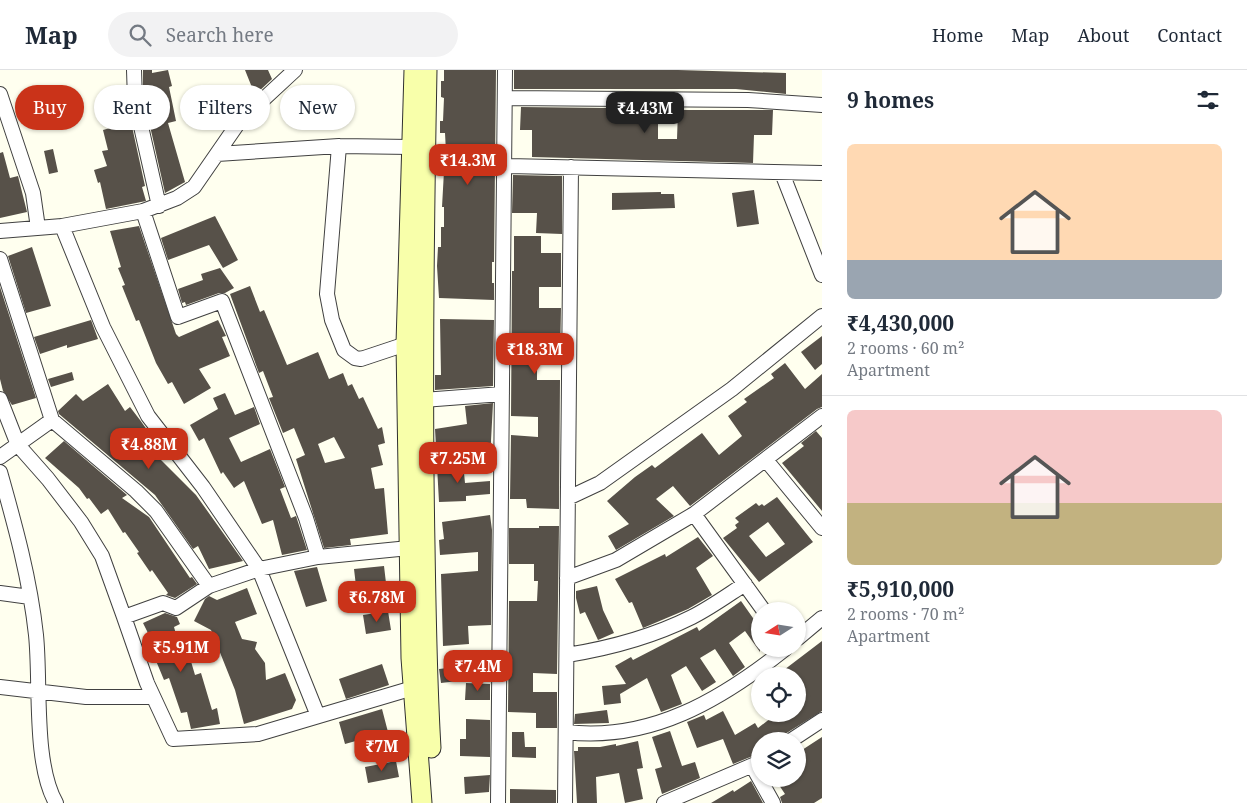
<!DOCTYPE html>
<meta charset="utf-8">
<style>
:root{--surface:#fff;--page:#f2f2f3;--text:#1f2937;--muted:#747a83;--line:#e0e1e3;--accent:#ca3319}
body{margin:0;font-family:"Noto Serif",serif;background:var(--page);color:var(--text);height:100vh;display:flex;flex-direction:column;font-size:19px;white-space:nowrap}
*{box-sizing:border-box;margin:0}
p{font-size:16px;color:var(--muted)}
.icon{flex:none;width:28px;height:28px;fill:none;stroke:currentColor;stroke-width:2;stroke-linecap:round;stroke-linejoin:round}
.map{position:relative;flex:1;overflow:hidden}
.sheet{display:flex;flex-direction:column;background:var(--surface);width:425px}
.sheet>*{flex:none}
.top-card{position:absolute;left:15px;top:15px;width:475px;height:45px;display:flex;gap:10px}
.needle{width:32px;rotate:258deg}
.buttons{position:absolute;left:751px;top:532px;display:grid;gap:10px}
.buttons a{display:grid;place-items:center;width:55px;height:55px;border-radius:50%;background:var(--surface);box-shadow:0 1px 4px #0004;font-size:25px}
.price{position:absolute;translate:-50% -42px;padding:0 11px;border-radius:10px;background:var(--accent);color:#fff;font-size:16px;line-height:32px;filter:drop-shadow(0 1px 2px #0008)}
.price::after{content:'';position:absolute;left:50%;top:30px;width:15px;height:11px;margin-left:-8px;background:inherit;clip-path:polygon(0 0,100% 0,50% 100%)}
.price.current{background:#222;color:#fff}
ul{padding:0;list-style:none}
li{display:grid;align-content:center;gap:10px;height:265px;padding:0 25px}
li+li{border-top:1px solid var(--line)}
li span{display:grid;place-items:center;height:155px;border-radius:8px;color:#555}
li>.icon{margin-inline-start:auto}
span .icon{width:90px;height:90px;fill:#fffc;stroke-width:1}
li b{font-size:21px}
h2{display:flex;justify-content:space-between;align-items:center;height:60px;padding:0 25px;font-size:21px}
.tag{padding:0 18px;border-radius:22px;background:var(--surface);box-shadow:0 1px 4px #0004;font-size:18px;line-height:45px}
.tag.current{background:var(--accent);color:#fff}
header{display:flex;align-items:center;gap:30px;box-sizing:border-box;height:70px;padding:0 25px;background:var(--surface);border-bottom:1px solid var(--line)}
header strong{font-size:24px}
nav{display:flex;gap:28px;margin-inline-start:auto;font-size:18px}
.search{width:350px;height:45px;background:var(--page);display:flex;align-items:center;gap:12px;box-sizing:border-box;padding:0 18px;border-radius:28px;color:var(--muted);font-size:19px}
main{display:flex;flex:1;min-height:0}
.map>svg:first-child{display:block}
</style>
<header>
<strong>Map</strong>
<div class="search"><svg class="icon" aria-label="search" viewBox="0 0 24 24"><circle cx="10" cy="10" r="6"/><path d="M15 15l6 6"/></svg>Search here</div>
<nav><a>Home</a><a>Map</a><a>About</a><a>Contact</a></nav>
</header>
<main>
<div class="map">
<svg width="822" height="733" viewBox="0 0 822 733">
<rect width="100%" height="100%" fill="#ffffef"/>
<path fill="#575149" fill-rule="evenodd" d="M143 0H152V3L168 0 172 16 169 17 176 51 168 53 185 112 165 123 148 47 150 46 143 22Z
M245 0H268L272 9 255 25Z
M444 0H496L494 192H492V213H494V230L439 228 437 196 438 177H441V157H444V137H442L444 101H447L445 63H440V51H443L444 28 441 27V11H444Z
M514 0H678L786 3V24L736 19H514Z
M211 16 212 27 198 29 196 19Z
M521 37 607 38V40L658 41V69H677L678 40H773L772 65H754L753 93 532 87V60H520Z
M131 52 145 116 142 117 146 131 106 139 100 112 98 113 94 100 107 96 102 81 108 80 103 60Z
M53 79 58 102 49 104 44 81Z
M3 82 10 108 18 106 27 142 0 148V83Z
M513 105 562 106V164L536 163 537 143H512Z
M754 120 759 154 737 157 732 123Z
M661 122V124H674L675 138 612 140V123Z
M215 146 238 190 223 198 209 175 168 190 161 168Z
M139 156 176 264 179 267 218 250 226 266 222 267 230 286 199 299 211 318 184 334 172 312 168 314 156 293 139 250 136 251 122 216 125 215 118 198 121 197 110 161Z
M514 166H541V183H561V217H539V238H561L560 291 537 290V310H560L559 439 527 438 526 429H510L511 365 538 367V347L511 346 512 201H514Z
M32 177 51 236 26 243 8 186Z
M220 198 234 218 225 223H219L186 235 185 232 182 233 178 219 203 210 201 204Z
M250 216 260 242 264 240 287 295 318 282 329 309 343 303 348 316 352 314 359 329 363 327 378 359 382 357 385 373 378 375 383 395 371 398 375 419 384 418 388 464 350 469 351 475 324 478 296 389 305 385 294 358 283 363 269 328 273 327 263 301 259 303 230 224ZM334 367 345 388 325 393 318 374Z
M0 217 36 328 12 335 3 321 0 309Z
M440 249 494 250 493 316 435 320V305H441Z
M91 250 98 269 67 278V275L40 284 34 267Z
M822 266V294L815 300 801 282Z
M785 293 805 319 822 304V337L817 339 690 436 673 416 656 429 674 446 616 480 608 466 629 454 607 431 635 407 652 395 655 398 702 363 719 385 742 366 728 346 747 332 744 329 774 308 771 304Z
M72 302 74 310 51 317 48 309Z
M108 314 125 341 130 337 140 350 166 386 161 390 196 425 243 491 209 499 198 476 193 479 155 425 59 344 58 341 76 324 83 331Z
M225 323 235 345 254 337 260 354 229 368 241 392 270 379 285 417 280 419 291 448 296 446 307 480 282 485 273 450 262 454 244 411 234 418 223 402 221 404 204 368 199 371 190 355 218 339 213 328Z
M493 333 490 390 464 391 463 373 436 377 435 359 467 354 465 336Z
M816 361 822 368V441L782 393 804 376 801 373Z
M64 371 127 425 122 428 149 447 190 508 192 507 197 514 175 528 166 525 168 523 152 500 150 502 137 483 139 482 125 462 123 463 108 439 101 444 89 428 87 429 79 418 45 388Z
M463 393 465 413 490 411V424L466 426V431L439 432 437 396Z
M777 427 813 472 759 512 723 468 737 458 735 455 739 452 735 448 756 433 759 436 762 434 764 436ZM768 452 785 474 766 487 749 466Z
M490 445 492 460 491 555 468 556 469 574 443 576 441 504 478 501V482L440 485 439 470 444 469 442 452Z
M539 456H559L557 604 533 603V622H557V658H536V643L508 642 509 531H537L538 511H534V494H509V458H539Z
M698 467 713 486 696 498 712 525 688 539 643 558 632 532 629 533 615 509 665 484 666 487Z
M384 496 386 513 356 516 354 499Z
M317 497 327 531 306 537 294 501Z
M597 516 603 540 614 563 598 570 585 542 580 544 576 528V521Z
M247 518 257 544 235 552 242 569 257 572 255 579 265 593 266 610 285 603 296 630 292 639 244 654 235 620 211 560 194 551 205 529 209 526 217 530Z
M741 531 760 558V582L745 561 729 573 745 597 733 606 715 579 700 588 716 612 702 621 686 596 671 605 682 634 661 642 647 608 620 624 621 633 604 635 602 616 626 614 615 596 631 587 633 590 697 557 699 561Z
M388 541 391 560 366 564 363 545Z
M165 543 177 547 180 554 174 557 180 578 183 577 187 589 190 588 195 605 201 603 212 640 217 638 220 654 191 659 187 642 181 643 169 608 164 610 154 586 160 585 154 565 150 567 143 553Z
M822 571V641L785 664 779 671H760V683L733 694 723 669 697 678 687 652 704 645 706 650 723 641 735 665 755 653 758 658 776 644H798V630L805 623 798 614V606H776Z
M382 594 389 615 346 629 339 609Z
M465 596 466 610 441 613 439 599Z
M466 613 490 614V630H465Z
M382 639 388 662 345 674 339 652Z
M607 640 609 653 574 654 575 644Z
M466 649 490 650V687L460 686V669H466Z
M670 661 682 696 695 692 700 708 662 724 655 699 662 697 652 667Z
M512 662H524L525 677H536V688L512 687Z
M822 667V728L814 733H782L780 727 785 724 775 709H798V687L804 683 802 680Z
M638 671 643 698 637 699 643 729 625 733 619 703 596 707 597 733H577L574 681H578V677H600L616 674V676Z
M396 691 399 707 368 713 365 697Z
M490 705 489 722 465 724 464 707Z
M751 711 763 733H711L733 720 734 722Z
M510 719 556 720V733H510Z"/>
<g fill="none" stroke-linecap="round" stroke-linejoin="round">
<defs>
<path id="street" d="M134 0 135 30 159 136
M295 0 239 52 194 117 177 128 143 141 178 247 222 231 306 448 318 487 409 478
M0 24 33 123 38 158
M505 28 748 30 822 35
M339 76 327 224 332 250 344 280 355 288 361 289 406 274
M217 84 339 76 411 77
M504 96 822 103
M782 103 822 205
M62 156 143 141
M0 161 62 156 103 257 148 346 203 417 259 499 318 487
M0 189 52 350 136 421 156 441 209 516
M0 329 18 375 48 409 81 452 102 486 124 547
M423 330 502 324
M0 387 52 350
M766 390 822 458
M0 402C15 455 30 509 36 565 41 612 33 693 56 733
M568 428 600 413 732 319 822 246
M694 444 822 346
M567 508 616 490 694 444 764 541
M0 523 30 527
M798 568 822 548
M567 585C611 578 652 567 692 547 710 538 728 525 745 514
M0 617 86 627H153
M318 646 259 499 209 516 176 538 163 533 124 547 147 613 173 669 258 664 413 618
M566 662C650 672 721 630 785 579
M790 671 822 650
M753 697 773 733
M498 733 505 0
M565 733 571 97
M664 733 760 692"/>
<path id="secondary" d="M414 0 406 274 411 588 422 733
M427 0C424 158 422 317 425 475 426 543 427 611 431 678"/>
</defs>
<use href="#street" stroke="#414141" stroke-width="16"/>
<use href="#secondary" stroke="#303030" stroke-width="21"/>
<use href="#street" stroke="#fff" stroke-width="14"/>
<use href="#secondary" stroke="#f8ffaa" stroke-width="19"/>
</g>
</svg>
<div class="buttons">
<a><svg class="needle" viewBox="-14 -14 28 28"><path d="M0-13l5 13h-10z" fill="#e53935"/><path d="M0 13l5-13h-10z" fill="#747a83"/></svg></a>
<a><svg class="icon" aria-label="locate" viewBox="0 0 24 24"><circle cx="12" cy="12" r="6"/><path d="M12 2v4M12 18v4M2 12h4M18 12h4"/></svg></a>
<a><svg class="icon" aria-label="layers" viewBox="0 0 24 24"><path d="M12 4l9 5-9 5-9-5zM3 14l9 5 9-5"/></svg></a>
</div>
<b class="price current" style="left:645px;top:64px">₹4.43M</b>
<b class="price" style="left:468px;top:116px">₹14.3M</b>
<b class="price" style="left:535px;top:305px">₹18.3M</b>
<b class="price" style="left:149px;top:400px">₹4.88M</b>
<b class="price" style="left:458px;top:414px">₹7.25M</b>
<b class="price" style="left:377px;top:553px">₹6.78M</b>
<b class="price" style="left:181px;top:603px">₹5.91M</b>
<b class="price" style="left:478px;top:622px">₹7.4M</b>
<b class="price" style="left:382px;top:702px">₹7M</b>
<div class="top-card">
<a class="tag current">Buy</a>
<a class="tag">Rent</a>
<a class="tag">Filters</a>
<a class="tag">New</a>
</div>
</div>
<section class="sheet">
<h2>9 homes<svg class="icon" aria-label="filters" viewBox="0 0 24 24"><path d="M4 7h16M4 17h16"/><circle cx="9" cy="7" r="2"/><circle cx="15" cy="17" r="2"/></svg></h2>
<ul>
<li><span style="background:linear-gradient(#ffd9b3 75%,#9aa5b1 0)"><svg class="icon" aria-label="home" viewBox="0 0 24 24"><path d="M3 11l9-7 9 7M6 9v11h12V9"/></svg></span><div><b>₹4,430,000</b><p>2 rooms · 60 m²</p><p>Apartment</p></div></li>
<li><span style="background:linear-gradient(#f6c9c9 60%,#c2b280 0)"><svg class="icon" aria-label="home" viewBox="0 0 24 24"><path d="M3 11l9-7 9 7M6 9v11h12V9"/></svg></span><div><b>₹5,910,000</b><p>2 rooms · 70 m²</p><p>Apartment</p></div></li>
</ul>
</section>
</main>
